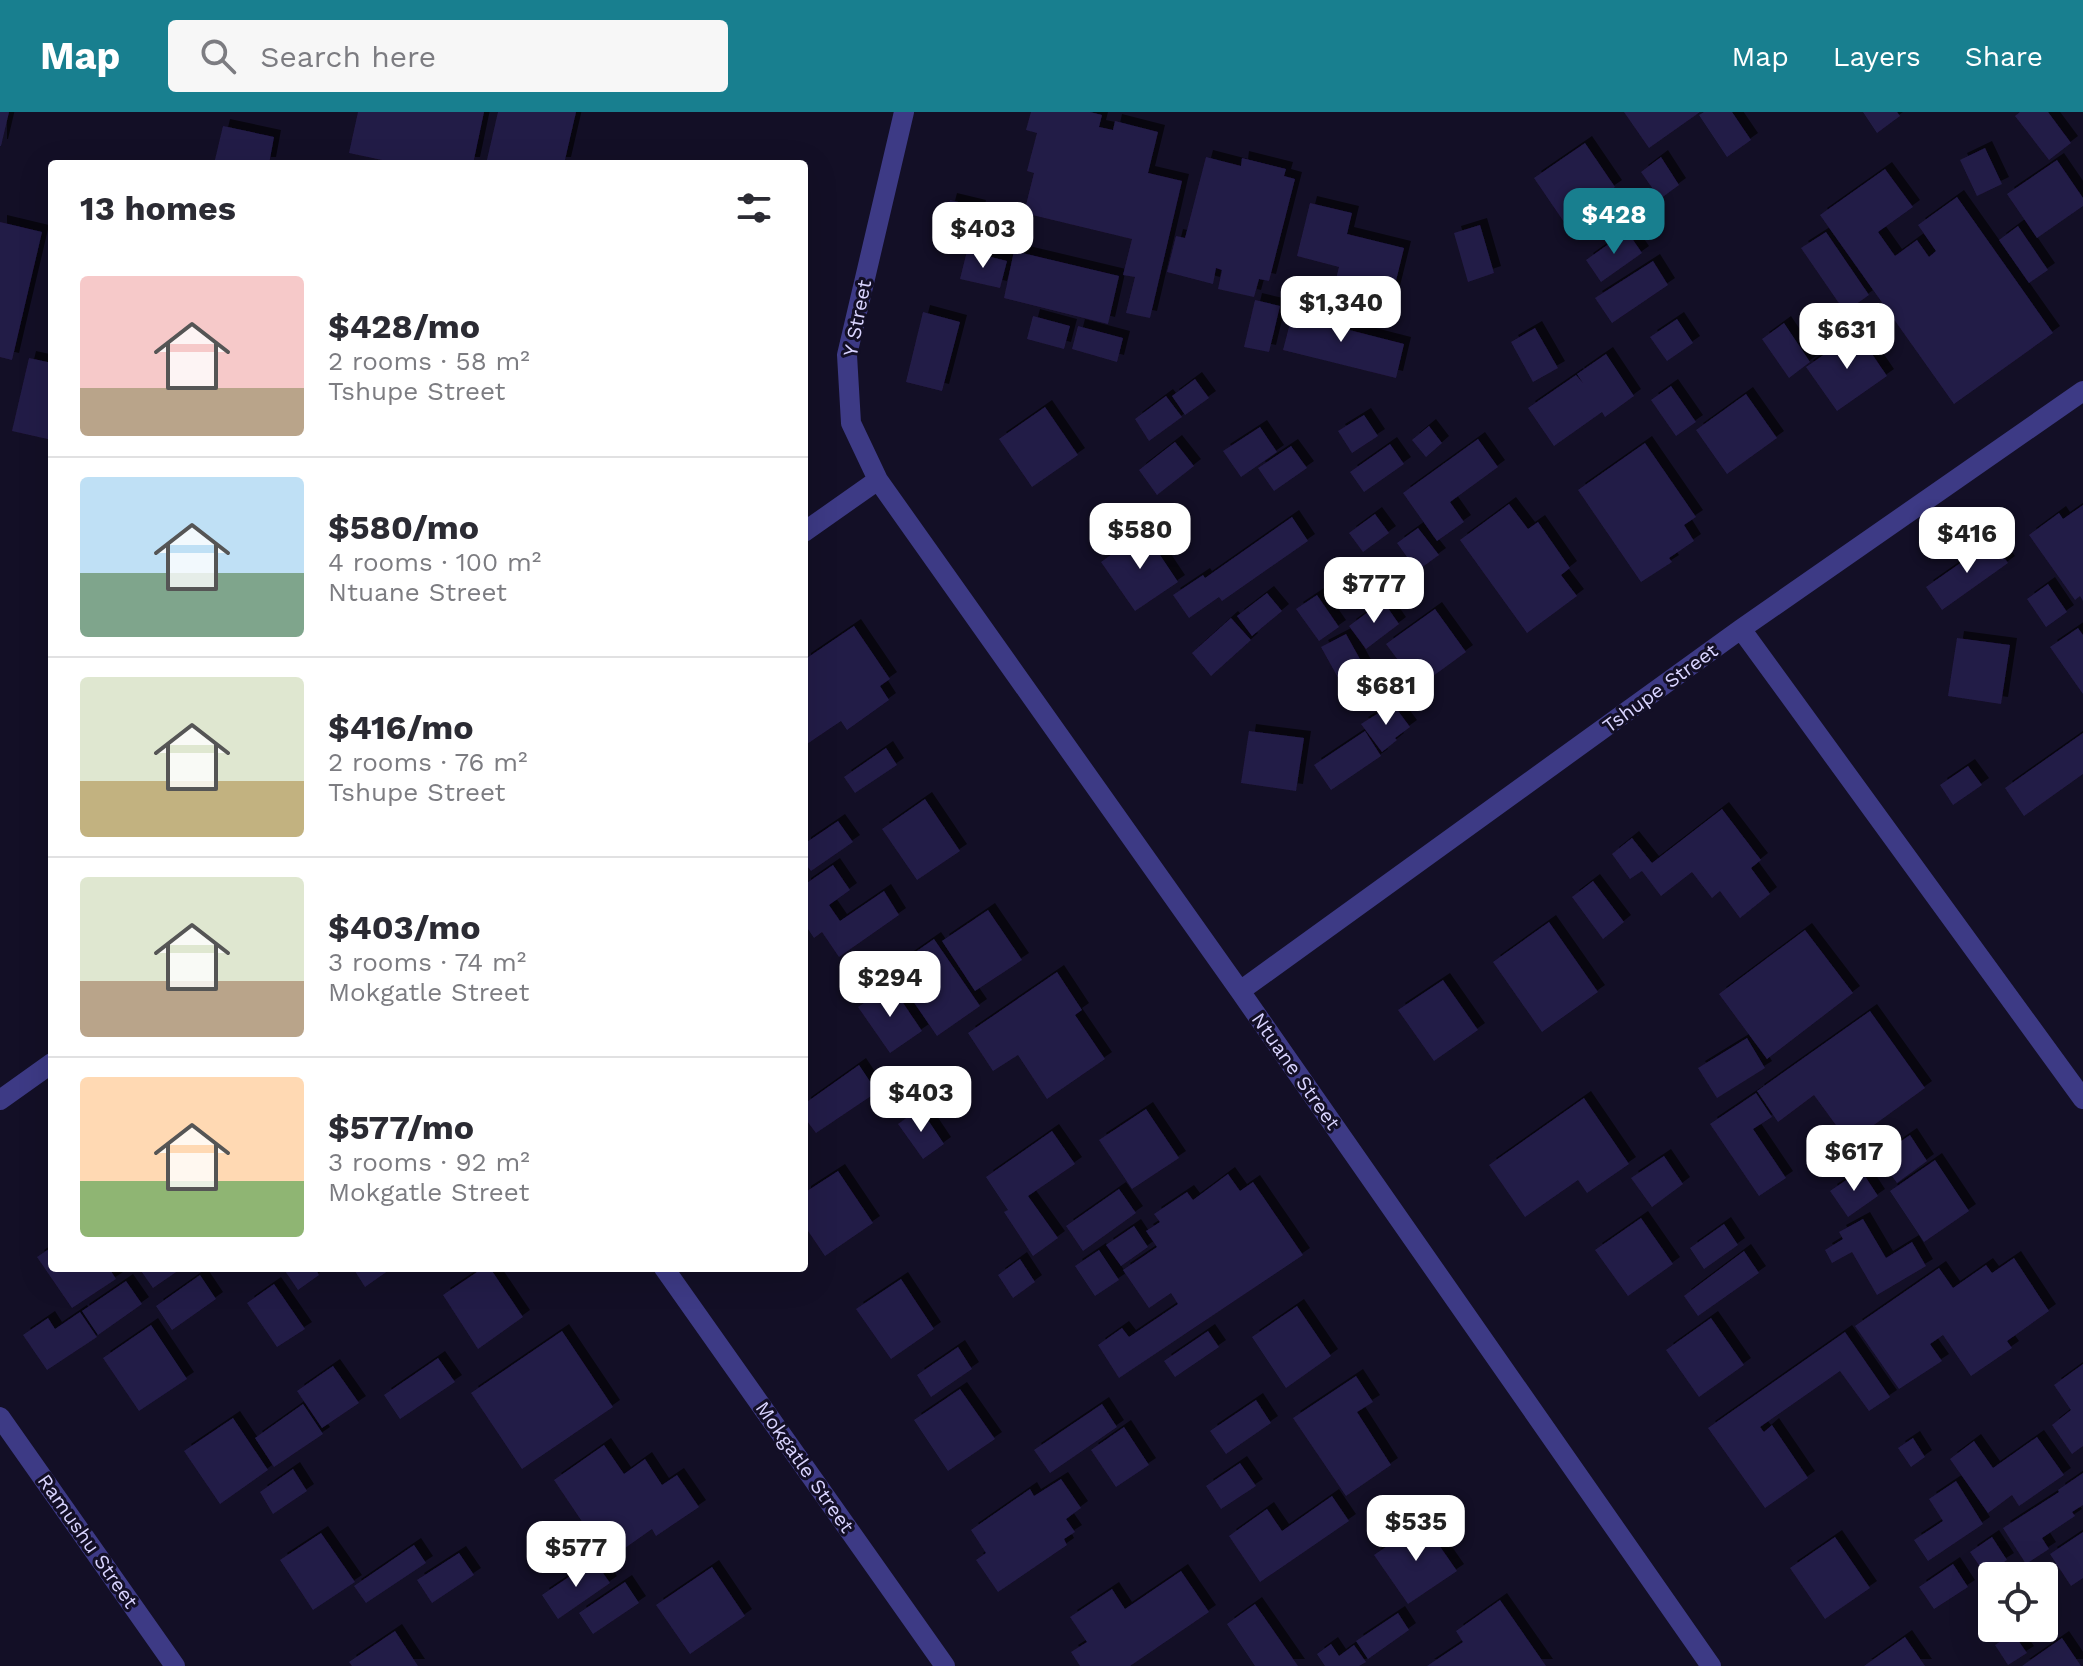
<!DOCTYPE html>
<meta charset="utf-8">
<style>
:root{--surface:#fff;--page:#f7f7f7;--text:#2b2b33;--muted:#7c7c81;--line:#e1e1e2;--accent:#187f8f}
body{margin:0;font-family:"Work Sans",sans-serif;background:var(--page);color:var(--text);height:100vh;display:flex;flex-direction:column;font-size:30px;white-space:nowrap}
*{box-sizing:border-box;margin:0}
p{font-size:26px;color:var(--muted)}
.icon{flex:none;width:44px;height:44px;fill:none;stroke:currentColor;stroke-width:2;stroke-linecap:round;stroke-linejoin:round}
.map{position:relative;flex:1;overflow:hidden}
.drawer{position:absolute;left:48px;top:48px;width:760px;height:1112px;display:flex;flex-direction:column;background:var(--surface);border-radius:8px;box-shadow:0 8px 32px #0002}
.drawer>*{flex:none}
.tools{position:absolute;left:1978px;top:1450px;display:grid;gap:16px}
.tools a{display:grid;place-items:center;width:80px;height:80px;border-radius:8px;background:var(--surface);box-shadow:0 8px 32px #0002;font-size:40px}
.price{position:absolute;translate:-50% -68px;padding:0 18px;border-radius:16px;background:#fff;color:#222;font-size:26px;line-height:52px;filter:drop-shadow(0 2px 4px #0008)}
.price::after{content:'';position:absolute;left:50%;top:48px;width:24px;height:18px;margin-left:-12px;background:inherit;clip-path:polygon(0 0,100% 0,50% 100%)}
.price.current{background:var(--accent);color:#fff}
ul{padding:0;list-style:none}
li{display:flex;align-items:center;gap:24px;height:200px;padding:0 32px}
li+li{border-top:2px solid var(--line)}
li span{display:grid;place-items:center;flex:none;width:224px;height:160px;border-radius:8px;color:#555}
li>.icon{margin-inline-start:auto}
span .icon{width:96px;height:96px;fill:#fffc;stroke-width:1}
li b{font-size:34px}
h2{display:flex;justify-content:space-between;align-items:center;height:96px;padding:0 32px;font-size:34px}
header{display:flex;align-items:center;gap:48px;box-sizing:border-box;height:112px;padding:0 40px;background:var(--accent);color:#fff}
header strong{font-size:38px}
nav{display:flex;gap:44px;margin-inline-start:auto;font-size:28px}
.search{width:560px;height:72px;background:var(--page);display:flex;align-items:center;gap:20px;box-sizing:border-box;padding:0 28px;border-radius:8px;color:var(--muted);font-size:30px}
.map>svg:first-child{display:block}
</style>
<header>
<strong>Map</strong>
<div class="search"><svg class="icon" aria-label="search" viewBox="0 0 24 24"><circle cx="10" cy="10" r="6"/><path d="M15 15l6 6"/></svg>Search here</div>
<nav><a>Map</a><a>Layers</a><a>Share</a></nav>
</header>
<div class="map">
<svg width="2083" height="1554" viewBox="0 0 2083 1554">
<defs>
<filter id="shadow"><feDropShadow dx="7" dy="-7" stdDeviation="0" flood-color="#0009"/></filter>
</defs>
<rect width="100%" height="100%" fill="#130f26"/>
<path fill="#241b47" filter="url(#shadow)" d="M0 0H9L1 34H0Z
M358 0H484L473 52H401L349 41Z
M498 0H576L564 52H486Z
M1031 0H1090L1102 3 1099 15 1113 18 1115 9 1158 20 1148 61 1182 69 1150 206 1126 201 1135 165 1123 163 1132 127 1024 101 1034 61 1027 59 1037 21 1026 18Z
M1624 0H1700L1649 36Z
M1704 0H1732L1751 28 1727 45 1699 3Z
M1863 0H1897L1900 4 1877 21Z
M2020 0H2048L2071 31 2049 48 2015 4Z
M223 14 274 25 269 52H214Z
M1585 31 1615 75 1564 110 1534 66Z
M1985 36 2002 72 1977 84 1960 48Z
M1206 45 1241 54 1242 46 1286 57 1284 64 1295 67 1269 169 1259 167 1254 185 1218 177 1222 158 1216 156 1213 172 1167 160 1176 124 1185 126Z
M1661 45 1679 73 1660 87 1641 60Z
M2057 48 2083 86V94L2037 126 2007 82Z
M1885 57 1913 95 1878 120 1895 144 1917 128 1929 145 1936 139 1918 113 1957 85 2053 221 1954 292 1820 103Z
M950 88 979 95 971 130 941 123Z
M1310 91 1352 101 1347 122 1404 136 1390 193 1333 179 1339 155 1297 144Z
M0 110 42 120 12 248 0 245Z
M1480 113 1494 161 1468 170 1454 121Z
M2018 114 2048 158 2029 171 1999 128Z
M1627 119 1642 141 1601 170 1586 148Z
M1826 120 1869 183 1845 200 1801 136Z
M967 139 1007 149 1000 176 960 167Z
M1014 139 1119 164 1108 212 1004 186Z
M1653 149 1668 173 1612 211 1595 186Z
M1255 188 1280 194 1269 240 1244 235Z
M1295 192 1325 199 1322 211 1404 232 1396 266 1283 238Z
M923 200 960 210 942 279 906 270Z
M1033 204 1070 214 1064 237 1027 227Z
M1677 207 1693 231 1667 249 1650 225Z
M1784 211 1810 250 1789 266 1762 227Z
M1078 214 1123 226 1117 250 1072 237Z
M1535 216 1558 256 1533 270 1511 230Z
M1857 220 1887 264 1837 299 1806 255Z
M1606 242 1634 284 1605 305 1602 300 1554 334 1528 296 1576 263 1583 271 1577 262Z
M29 246 52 251V328L12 319Z
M1195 267 1209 286 1185 303 1172 284Z
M1671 274 1696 310 1676 324 1651 288Z
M1746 282 1777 326 1727 362 1696 318Z
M1166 284 1182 305 1149 329 1135 307Z
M1045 295 1078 343 1032 375 999 327Z
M1364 303 1378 324 1352 341 1338 319Z
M1429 314 1442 331 1426 345 1412 328Z
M1260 315 1277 340 1241 365 1223 339Z
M1478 327 1498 355 1450 390 1464 410 1437 429 1403 381Z
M1175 330 1194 354 1157 383 1139 358Z
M1645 331 1696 405 1684 413 1694 429 1669 446 1672 450 1641 470 1578 378Z
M1390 332 1404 352 1364 380 1350 360Z
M1291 334 1307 356 1274 379 1258 356Z
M1509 392 1528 417 1538 410 1570 456 1561 463 1577 484 1527 521 1460 428Z
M2083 393V489L2080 484 2075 488 2029 423 2059 401 2063 407Z
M1375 402 1389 421 1363 440 1349 421Z
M1292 405 1308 429 1222 489 1219 485 1189 506 1173 483 1203 463 1205 466Z
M1418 416 1439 443 1417 459 1397 431Z
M1144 419 1178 470 1135 499 1101 450Z
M1992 429 2008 451 1942 498 1926 475Z
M2048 472 2067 500 2046 515 2027 487Z
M1267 481 1282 499 1252 524 1237 504Z
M1317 483 1339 515 1319 529 1296 497Z
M1383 489 1399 512 1366 537 1349 514Z
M1435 497 1466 540 1418 575 1386 532Z
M1231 506 1251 528 1211 564 1192 541Z
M854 514 890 567 880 574 889 588 847 618 841 609 804 634V548Z
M2078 516 2083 523V582L2050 535Z
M1346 522 1371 567 1346 580 1321 535Z
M1957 526 2010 533 2001 592 1948 584Z
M1393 592 1410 615 1395 626 1397 628 1382 640 1361 612Z
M1249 619 1304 626 1296 679 1241 671Z
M1365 619 1381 644 1331 678 1314 653Z
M2083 621V662L2024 704 2005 676Z
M886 636 897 653 855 681 844 665Z
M1968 654 1982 673 1953 693 1940 673Z
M925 687 960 739 917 768 882 717Z
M1722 697 1761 748 1751 756 1770 782 1740 806 1720 779 1712 786 1692 760 1661 784 1642 759 1630 767 1612 742 1632 726 1652 751Z
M838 709 853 730 811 759 804 750V732Z
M833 753 850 778 829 793 840 809 884 779 899 803 839 845 822 820 814 826 804 811V773Z
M1593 769 1624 810 1603 827 1572 785Z
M988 798 1022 848 975 879 942 829Z
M1549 810 1598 880 1542 920 1493 850Z
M1805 818 1853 881 1767 947 1719 882Z
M934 827 980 894 937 924 891 857Z
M1057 860 1082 898 1075 903 1105 947 1047 987 1018 943 993 959 968 921Z
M1443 868 1478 918 1434 949 1398 898Z
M891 873 922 919 890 941 858 895Z
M1870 899 1925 976 1849 1031 1814 983 1778 1010 1757 979Z
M1747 926 1765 956 1717 986 1698 956Z
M859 953 877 980 816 1021 804 1005V992Z
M1756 981 1772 1005 1753 1017 1786 1066 1759 1084 1710 1012Z
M1584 986 1629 1052 1587 1081 1578 1068 1525 1105 1489 1053Z
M920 996 944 1032 923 1047 898 1012Z
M1146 997 1179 1046 1132 1077 1099 1028Z
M1052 1019 1075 1052 1028 1084 1058 1126 1033 1144 1004 1100 1008 1098 986 1065Z
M1910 1023 1927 1049 1897 1071 1878 1045Z
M1664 1044 1683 1072 1652 1095 1631 1066Z
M1935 1048 1969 1099 1924 1130 1890 1079Z
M1861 1058 1878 1084 1848 1105 1830 1079Z
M838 1059 873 1111 825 1144 804 1113V1081Z
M1228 1062 1240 1079 1253 1070 1303 1143 1119 1266 1098 1233 1122 1216 1129 1225 1178 1192 1171 1181 1149 1196 1123 1158 1157 1135 1146 1119 1160 1110 1154 1102 1187 1080 1193 1088Z
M1119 1077 1136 1101 1083 1139 1066 1114Z
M1641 1106 1673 1152 1628 1184 1595 1138Z
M1863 1107 1886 1146 1912 1130 1926 1154 1877 1183 1852 1140 1832 1151 1825 1138 1843 1127 1839 1120Z
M1724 1112 1738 1133 1704 1157 1690 1136Z
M1134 1114 1148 1135 1121 1154 1106 1133Z
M52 1135V1156H109L116 1167 72 1196 37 1145Z
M1099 1138 1119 1168 1095 1184 1075 1154Z
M1744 1139 1759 1161 1698 1204 1684 1184Z
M2014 1146 2049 1199 2007 1229 2012 1236 1971 1264 1943 1223 1930 1232 1942 1249 1899 1277 1855 1214 1939 1156 1953 1176 1986 1153 1992 1161Z
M1020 1147 1035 1170 1013 1186 998 1163Z
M139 1156H182L153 1176Z
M283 1156H315L319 1163 298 1178Z
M353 1156H392L365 1175Z
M483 1156H490L523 1205 478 1237 443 1183Z
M200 1163 216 1187 172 1218 156 1194Z
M901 1167 934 1217 891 1247 856 1197Z
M126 1169 142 1192 98 1223 82 1199Z
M274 1172 305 1217 277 1235 247 1191Z
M1297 1194 1331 1244 1286 1276 1252 1225Z
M80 1200 97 1225 47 1258 23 1223 48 1206 55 1217Z
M1711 1206 1744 1253 1699 1285 1666 1238Z
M151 1213 187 1267 139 1299 103 1246Z
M562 1219 613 1295 522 1357 471 1281Z
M1208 1219 1219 1235 1175 1265 1164 1249Z
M1845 1220 1890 1285 1869 1299 1840 1259 1760 1315 1764 1320 1772 1313 1808 1366 1765 1396 1708 1316Z
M958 1235 972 1257 931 1285 917 1263Z
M438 1246 455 1270 400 1307 384 1283Z
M2083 1252V1334L2072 1342 2052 1313 2071 1298 2054 1273Z
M333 1254 359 1291 322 1316 297 1279Z
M1356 1264 1373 1290 1357 1300 1391 1353 1346 1384 1293 1306Z
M960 1277 995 1327 948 1359 914 1308Z
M1256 1288 1271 1311 1226 1342 1210 1319Z
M303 1292 323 1322 274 1355 255 1326Z
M1102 1292 1117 1315 1050 1361 1034 1338Z
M233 1306 268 1358 220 1392 184 1339Z
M1124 1315 1149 1353 1116 1375 1091 1338Z
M2037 1325 2064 1363 2019 1394 2012 1383 1988 1401 1950 1347 1974 1329 1993 1356Z
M1913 1326 1925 1345 1911 1355 1898 1336Z
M604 1333 624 1362 645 1347 662 1373 677 1363 699 1395 656 1424 652 1417 608 1448 554 1368Z
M1240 1351 1256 1374 1221 1397 1206 1374Z
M293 1357 307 1379 273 1402 260 1380Z
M2083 1361V1393L2072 1400 2075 1404 2042 1426 2049 1437 2026 1452 2003 1416 2059 1380 2058 1378Z
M1061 1367 1081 1396 1066 1407 1075 1420 1064 1427 1067 1433 998 1480 976 1448 986 1441 971 1418 1030 1377 1034 1384Z
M1956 1369 1983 1412 1928 1449 1914 1428 1943 1409 1929 1387Z
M1332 1384 1349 1409 1260 1470 1229 1424 1267 1397 1282 1419Z
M1423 1410 1457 1459 1408 1492 1374 1443Z
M2083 1420V1466L2071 1474 2050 1442Z
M321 1421 355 1470 313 1498 280 1448Z
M1835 1425 1870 1476 1825 1507 1790 1456Z
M1992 1425 2007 1448 1985 1462 1970 1440Z
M414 1433 426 1451 366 1491 354 1474Z
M459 1441 474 1463 432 1491 417 1468Z
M594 1448 610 1471 558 1507 542 1483Z
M1953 1452 1968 1475 1934 1497 1919 1475Z
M712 1455 745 1504 690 1542 656 1493Z
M1181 1459 1209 1500 1130 1554H1080L1071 1540 1087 1530 1070 1505 1112 1477 1125 1497Z
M625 1470 639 1491 593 1522 579 1501Z
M1500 1488 1546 1554H1427L1463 1530 1456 1519Z
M1255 1492 1298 1554H1255L1227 1512Z
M1398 1501 1409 1518 1368 1547 1356 1529Z
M395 1519 418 1554H352L349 1550Z
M2013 1521 2027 1541 2008 1553 1995 1533Z
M1905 1525 1925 1554H1864Z
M2062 1526 2081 1554H2022Z
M1331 1532 1339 1544 1354 1533 1366 1550 1359 1554H1325L1317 1542Z"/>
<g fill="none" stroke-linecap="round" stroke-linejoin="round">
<path stroke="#3d3a85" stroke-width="20" d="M878 368 1240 879 1711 1554
M804 420 878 368 851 311 847 243 904 0
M1741 517 2083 987
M1240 879 1741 517 2083 279
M0 988 52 951
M664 1156 945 1554
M0 1305 175 1554"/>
</g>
<g text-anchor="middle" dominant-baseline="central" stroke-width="6" stroke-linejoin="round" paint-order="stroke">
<g font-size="20" fill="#d9d4ff" stroke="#130f26">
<text transform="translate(857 206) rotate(-79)">Y Street</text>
<text transform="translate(1660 576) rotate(-36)">Tshupe Street</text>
<text transform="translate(1296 959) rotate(55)">Ntuane Street</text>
<text transform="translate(805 1355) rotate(55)">Mokgatle Street</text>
<text transform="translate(88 1429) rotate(55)">Ramushu Street</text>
</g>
</g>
</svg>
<div class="tools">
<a><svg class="icon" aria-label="locate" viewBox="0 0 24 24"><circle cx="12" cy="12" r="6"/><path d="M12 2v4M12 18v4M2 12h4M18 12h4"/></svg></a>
</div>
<b class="price current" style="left:1614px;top:144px">$428</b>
<b class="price" style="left:983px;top:158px">$403</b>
<b class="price" style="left:1341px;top:232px">$1,340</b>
<b class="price" style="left:1847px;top:259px">$631</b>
<b class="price" style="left:1140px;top:459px">$580</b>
<b class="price" style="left:1967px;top:463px">$416</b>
<b class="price" style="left:1374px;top:513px">$777</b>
<b class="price" style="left:1386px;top:615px">$681</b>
<b class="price" style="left:890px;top:907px">$294</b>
<b class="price" style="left:921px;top:1022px">$403</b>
<b class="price" style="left:1854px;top:1081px">$617</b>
<b class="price" style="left:1416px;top:1451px">$535</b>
<b class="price" style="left:576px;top:1477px">$577</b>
<section class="drawer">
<h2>13 homes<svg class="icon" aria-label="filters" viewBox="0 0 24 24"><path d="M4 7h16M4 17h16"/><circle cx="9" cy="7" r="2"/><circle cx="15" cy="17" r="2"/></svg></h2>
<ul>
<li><span style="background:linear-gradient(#f6c9c9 70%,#b9a48a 0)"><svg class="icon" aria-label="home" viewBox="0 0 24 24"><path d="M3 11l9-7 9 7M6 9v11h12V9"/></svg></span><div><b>$428/mo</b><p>2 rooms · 58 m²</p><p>Tshupe Street</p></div></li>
<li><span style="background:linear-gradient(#bfe0f5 60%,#7fa58c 0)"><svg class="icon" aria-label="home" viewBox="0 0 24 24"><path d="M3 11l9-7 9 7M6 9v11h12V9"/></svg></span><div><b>$580/mo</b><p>4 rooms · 100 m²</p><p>Ntuane Street</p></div></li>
<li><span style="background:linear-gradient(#dfe7d0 65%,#c2b280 0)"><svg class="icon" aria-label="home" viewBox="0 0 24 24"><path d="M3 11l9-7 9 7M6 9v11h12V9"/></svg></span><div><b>$416/mo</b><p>2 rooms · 76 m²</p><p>Tshupe Street</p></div></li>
<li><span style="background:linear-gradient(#dfe7d0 65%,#b9a48a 0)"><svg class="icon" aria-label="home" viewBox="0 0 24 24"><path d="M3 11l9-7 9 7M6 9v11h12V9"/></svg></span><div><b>$403/mo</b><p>3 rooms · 74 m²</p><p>Mokgatle Street</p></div></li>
<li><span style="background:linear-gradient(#ffd9b3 65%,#8fb573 0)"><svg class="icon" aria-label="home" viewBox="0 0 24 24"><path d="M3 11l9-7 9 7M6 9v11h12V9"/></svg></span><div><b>$577/mo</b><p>3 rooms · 92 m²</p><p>Mokgatle Street</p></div></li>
</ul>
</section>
</div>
